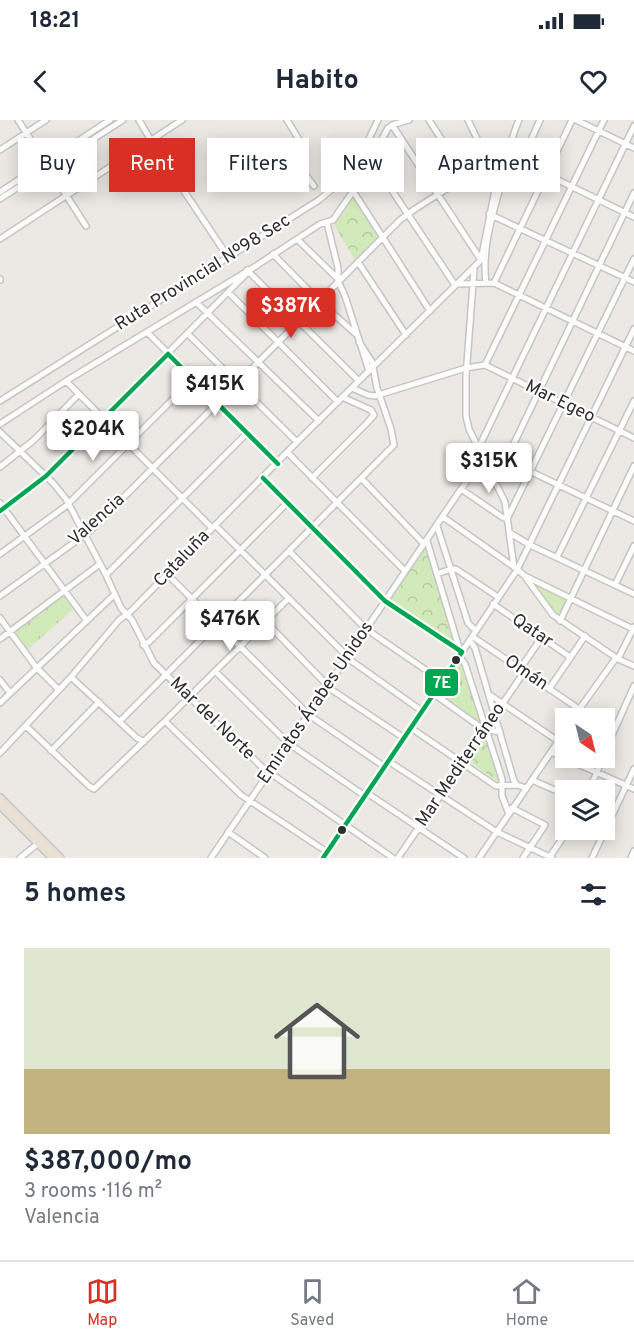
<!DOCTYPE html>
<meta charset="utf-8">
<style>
:root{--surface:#fff;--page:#f2f2f3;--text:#1f2937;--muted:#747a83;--line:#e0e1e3;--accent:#d93025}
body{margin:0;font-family:Overpass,sans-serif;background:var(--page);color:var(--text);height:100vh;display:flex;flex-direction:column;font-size:22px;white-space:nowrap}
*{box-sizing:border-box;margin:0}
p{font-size:20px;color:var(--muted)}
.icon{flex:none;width:33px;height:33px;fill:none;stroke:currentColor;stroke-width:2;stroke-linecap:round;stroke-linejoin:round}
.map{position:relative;height:738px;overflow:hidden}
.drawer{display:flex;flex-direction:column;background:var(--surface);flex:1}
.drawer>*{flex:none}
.top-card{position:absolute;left:18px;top:18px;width:598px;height:54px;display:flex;gap:12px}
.needle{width:39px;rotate:145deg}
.controls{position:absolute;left:555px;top:588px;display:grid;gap:12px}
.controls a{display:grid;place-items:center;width:60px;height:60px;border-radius:0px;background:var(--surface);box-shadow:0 3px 15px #0003;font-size:30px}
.price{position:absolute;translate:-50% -51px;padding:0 14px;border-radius:6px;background:#fff;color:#222;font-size:20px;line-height:39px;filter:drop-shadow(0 2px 3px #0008)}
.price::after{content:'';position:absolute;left:50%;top:36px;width:18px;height:14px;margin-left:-9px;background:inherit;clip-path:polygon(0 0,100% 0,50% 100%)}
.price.selected{background:var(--accent);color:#fff}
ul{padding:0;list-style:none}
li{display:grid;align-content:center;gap:12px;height:318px;padding:0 24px}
li span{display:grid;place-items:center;height:186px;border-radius:0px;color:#555}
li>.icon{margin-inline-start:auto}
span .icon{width:108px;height:108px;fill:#fffc;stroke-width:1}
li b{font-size:26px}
h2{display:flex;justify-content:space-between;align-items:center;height:72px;padding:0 24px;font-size:26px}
.tag{padding:0 21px;border-radius:0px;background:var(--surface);box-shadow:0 3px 15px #0003;font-size:21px;line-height:54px}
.tag.selected{background:var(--accent);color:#fff}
.status{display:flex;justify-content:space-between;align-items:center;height:42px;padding:0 30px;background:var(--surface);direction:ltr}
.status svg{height:16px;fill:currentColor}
header{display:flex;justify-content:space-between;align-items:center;height:78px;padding:0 24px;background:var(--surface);font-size:27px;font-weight:700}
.menu{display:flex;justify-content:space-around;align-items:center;height:84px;border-top:2px solid var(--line);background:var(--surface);font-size:16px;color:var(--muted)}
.menu a{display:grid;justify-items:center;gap:3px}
.menu .selected{color:var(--accent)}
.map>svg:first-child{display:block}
</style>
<div class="status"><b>18:21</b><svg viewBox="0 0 49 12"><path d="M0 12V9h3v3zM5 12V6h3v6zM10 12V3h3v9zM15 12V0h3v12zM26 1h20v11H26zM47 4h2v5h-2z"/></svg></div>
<header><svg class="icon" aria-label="back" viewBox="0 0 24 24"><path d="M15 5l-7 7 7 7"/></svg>Habito<svg class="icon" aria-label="heart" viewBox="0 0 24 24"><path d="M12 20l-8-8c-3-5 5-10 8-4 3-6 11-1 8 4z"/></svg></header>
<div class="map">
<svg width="634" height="738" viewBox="0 0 634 738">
<defs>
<pattern id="grass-tufts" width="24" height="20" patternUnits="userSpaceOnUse" patternTransform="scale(1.5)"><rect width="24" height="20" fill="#d2eaba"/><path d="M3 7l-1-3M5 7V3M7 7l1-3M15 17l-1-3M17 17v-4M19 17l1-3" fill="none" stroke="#b5c9a0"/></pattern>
<pattern id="park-crowns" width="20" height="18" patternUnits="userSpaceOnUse" patternTransform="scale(1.5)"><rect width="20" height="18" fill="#d2eaba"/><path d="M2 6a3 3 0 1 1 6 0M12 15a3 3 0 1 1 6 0" fill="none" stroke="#b5c9a0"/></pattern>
</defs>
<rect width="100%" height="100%" fill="#ece8e4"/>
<path fill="url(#grass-tufts)" d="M525 457 570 478 560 500Z
M64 472 76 487 26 531 11 512Z
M459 537 463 539 484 609 436 573Z"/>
<path fill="url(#park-crowns)" d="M353 76 379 117 355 140 333 103 343 94Z
M426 427 456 526 389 481Z
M486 618 500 663 469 641Z"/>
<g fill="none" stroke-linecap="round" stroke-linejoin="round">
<defs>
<path id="minor" d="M18 0 86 106
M139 0 156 29 228 137
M287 0 301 23 292 37 314 66
M429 0 465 56
M576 0 634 28
M392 5 481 140
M0 30 46 0
M365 30 455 165
M508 37 521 42 634 97
M521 42 540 0
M353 71 430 191
M0 72 110 0
M0 79 123 0
M489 94 634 162
M327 103 338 148V161L345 176 369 251
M0 119 182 0
M297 119 338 159
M273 134 319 181 357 215
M358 142 406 215
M247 150 359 261
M474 150 466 256V296L469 309 505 382 514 447
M0 159V160
M486 163C481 126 495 88 504 53 508 36 511 17 519 0
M494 163 572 0
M457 164 494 163 634 231
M228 172 338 282
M196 182 319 301
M147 212 278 344
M188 214 297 322
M485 245 604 0
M66 261 212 408
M352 268 368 275 375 276 466 248 485 245 634 318
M0 281 319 80 353 52 378 0
M0 304 66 261 256 146 320 104 333 100 356 67 388 8 395 4 409 0
M0 312 53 363 66 379 106 455 121 488 132 500 154 543 263 648 393 738
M479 327 634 6
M479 327 634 401
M288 333 405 451
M506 340 634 73
M0 347 34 320 79 274
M263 358 385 481 462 532
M312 358 366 304 374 295 371 290 342 277
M362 359 424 424
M461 369 502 397 507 399 634 139
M0 383 87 501
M0 391 46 356 247 153
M443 397 514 447 525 456 633 509
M215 405 353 542 422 591
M437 406 468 503 476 511
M510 413 530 425 634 474
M427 421 460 531
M289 431 366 509 442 561
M0 434 66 386 193 259
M557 437 634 281
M167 454 309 595 385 647
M437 454 451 449H456L498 477
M106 455 247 313
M526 458 553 495 618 539 634 546
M615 465 634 426
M0 476 90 411 400 100 415 89 489 42
M493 484 570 537
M0 498 36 547 59 570
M265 501 332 570 404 618
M560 501 634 346
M473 517 579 589
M0 519 100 444
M470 521 475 528 514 661 517 665 526 668
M143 525 149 522 287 383
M459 536 465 544 502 659V676L509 694
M618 539 634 507
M520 549 542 517
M215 551 288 623 365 676
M71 557 137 618 144 622
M0 560 10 573
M549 569 585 516
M434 574 483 609 500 612
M490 575 558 621
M0 583 114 475
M573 598 616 538
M120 601 394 325 391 309 377 268 372 242 359 222
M165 601 241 675 327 732
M26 606 89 666 94 669 165 601 289 478
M411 608 496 666 517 665
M51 631 99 582
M551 632 634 669
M0 633 71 557 119 500 130 492 297 322 481 140 497 60 468 0
M604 633 634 566
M388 641 497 712 552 738
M532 660 566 675
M589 670 603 638
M367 673 464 738
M512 688 545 705 523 738
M228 712 265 738
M20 738 41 721
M211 738 461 369 483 339
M323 738 517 450 634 209
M398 738 524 552
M479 738 566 610
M549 738 568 710
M592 738 634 649
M631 738 634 731"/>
<path id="major" d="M0 678 60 738
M0 685 53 738"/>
</defs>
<use href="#minor" stroke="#c6c5c5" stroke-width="8"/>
<use href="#major" stroke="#c6c5c4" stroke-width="10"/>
<use href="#minor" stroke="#fcfcfb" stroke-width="5"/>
<use href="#major" stroke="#e9e2d4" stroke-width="7"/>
<defs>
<path id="bus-1" d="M263 358 385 481 462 532 323 738
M0 391 46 356 168 234 278 344"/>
</defs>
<use href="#bus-1" stroke="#fff" stroke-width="9"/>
<use href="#bus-1" stroke="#00a651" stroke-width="4.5"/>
</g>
<g fill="#2e2e2e" stroke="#fff" stroke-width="2">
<circle cx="456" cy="540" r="5"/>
<circle cx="342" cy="710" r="5"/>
</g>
<g text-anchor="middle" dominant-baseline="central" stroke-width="4.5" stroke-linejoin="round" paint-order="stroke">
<g font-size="18" fill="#2e2e2e" stroke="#fff">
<text transform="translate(203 153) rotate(-32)">Ruta Provincial Nº98 Sec</text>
<text transform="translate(560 282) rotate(26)">Mar Egeo</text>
<text transform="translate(97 400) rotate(-42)">Valencia</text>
<text transform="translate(182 439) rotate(-46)">Cataluña</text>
<text transform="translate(532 511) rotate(34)">Qatar</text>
<text transform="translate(526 553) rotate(34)">Omán</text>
<text transform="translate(316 583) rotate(-56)">Emiratos Árabes Unidos</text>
<text transform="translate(212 599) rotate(44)">Mar del Norte</text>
<text transform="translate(461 645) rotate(-56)">Mar Mediterráneo</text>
</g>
</g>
<rect stroke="#fff" stroke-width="2" x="424" y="548" width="35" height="29" rx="6" fill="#00a651"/>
<g font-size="16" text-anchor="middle" font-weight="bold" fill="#fff">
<text x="442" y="568">7E</text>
</g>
</svg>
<div class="controls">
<a><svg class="needle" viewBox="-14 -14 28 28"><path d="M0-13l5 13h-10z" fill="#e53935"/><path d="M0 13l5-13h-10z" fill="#747a83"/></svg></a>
<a><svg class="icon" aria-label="layers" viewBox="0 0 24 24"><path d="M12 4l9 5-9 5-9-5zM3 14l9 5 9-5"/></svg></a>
</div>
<b class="price selected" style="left:291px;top:219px">$387K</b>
<b class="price" style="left:215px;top:297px">$415K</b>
<b class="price" style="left:93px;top:342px">$204K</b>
<b class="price" style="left:489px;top:374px">$315K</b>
<b class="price" style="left:230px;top:532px">$476K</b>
<div class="top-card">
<a class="tag">Buy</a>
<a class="tag selected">Rent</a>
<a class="tag">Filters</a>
<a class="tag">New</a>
<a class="tag">Apartment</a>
</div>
</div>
<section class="drawer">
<h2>5 homes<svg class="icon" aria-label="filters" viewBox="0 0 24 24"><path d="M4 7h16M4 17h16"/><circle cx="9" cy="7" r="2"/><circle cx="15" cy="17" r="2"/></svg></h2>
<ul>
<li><span style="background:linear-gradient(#dfe7d0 65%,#c2b280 0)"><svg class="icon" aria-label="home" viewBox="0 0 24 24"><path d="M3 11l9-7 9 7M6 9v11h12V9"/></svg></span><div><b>$387,000/mo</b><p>3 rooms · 116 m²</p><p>Valencia</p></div></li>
</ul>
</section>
<nav class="menu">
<a class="selected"><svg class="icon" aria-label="map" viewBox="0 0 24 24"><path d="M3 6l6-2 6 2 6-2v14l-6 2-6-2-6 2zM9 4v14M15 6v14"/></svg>Map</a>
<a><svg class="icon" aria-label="saved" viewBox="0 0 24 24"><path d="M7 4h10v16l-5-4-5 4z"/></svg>Saved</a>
<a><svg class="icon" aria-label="home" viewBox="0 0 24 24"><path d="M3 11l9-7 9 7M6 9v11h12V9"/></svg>Home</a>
</nav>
